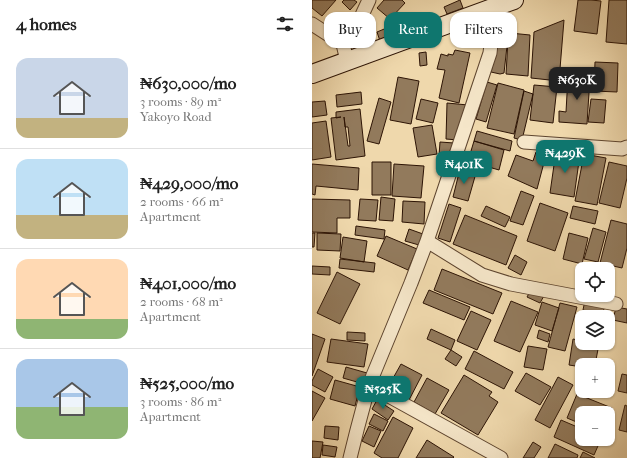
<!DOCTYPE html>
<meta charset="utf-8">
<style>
:root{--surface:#fff;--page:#f6f6f6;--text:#222;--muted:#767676;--line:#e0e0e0;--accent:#0f766e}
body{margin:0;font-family:"IM FELL French Canon",serif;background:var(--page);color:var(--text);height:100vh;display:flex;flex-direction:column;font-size:15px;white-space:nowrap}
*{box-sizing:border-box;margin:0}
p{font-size:13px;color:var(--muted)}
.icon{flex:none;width:22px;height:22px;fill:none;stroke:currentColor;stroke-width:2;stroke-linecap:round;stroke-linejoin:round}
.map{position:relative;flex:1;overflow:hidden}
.details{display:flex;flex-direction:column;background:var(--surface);width:312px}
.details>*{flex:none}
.top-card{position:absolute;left:12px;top:12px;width:243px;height:36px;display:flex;gap:8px}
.controls{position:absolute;left:263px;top:262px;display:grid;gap:8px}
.controls a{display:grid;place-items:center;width:40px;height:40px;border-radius:8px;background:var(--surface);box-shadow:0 1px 3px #0004;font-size:20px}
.price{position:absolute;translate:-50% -34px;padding:0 9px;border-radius:8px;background:var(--accent);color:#fff;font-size:13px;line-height:26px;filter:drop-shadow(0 1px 2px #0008)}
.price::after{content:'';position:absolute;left:50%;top:24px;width:12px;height:9px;margin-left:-6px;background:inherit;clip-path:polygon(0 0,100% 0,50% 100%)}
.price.active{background:#222;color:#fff}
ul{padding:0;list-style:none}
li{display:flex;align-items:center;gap:12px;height:100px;padding:0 16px}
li+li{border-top:1px solid var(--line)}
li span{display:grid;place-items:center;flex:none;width:112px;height:80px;border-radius:12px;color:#555}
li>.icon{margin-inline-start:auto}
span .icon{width:48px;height:48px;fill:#fffc;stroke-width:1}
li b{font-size:17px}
h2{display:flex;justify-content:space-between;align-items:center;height:48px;padding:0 16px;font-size:17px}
.tag{padding:0 14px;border-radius:12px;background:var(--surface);box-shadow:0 1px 3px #0004;font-size:14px;line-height:36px}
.tag.active{background:var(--accent);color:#fff}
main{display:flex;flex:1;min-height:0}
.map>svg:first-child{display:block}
</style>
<main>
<section class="details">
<h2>4 homes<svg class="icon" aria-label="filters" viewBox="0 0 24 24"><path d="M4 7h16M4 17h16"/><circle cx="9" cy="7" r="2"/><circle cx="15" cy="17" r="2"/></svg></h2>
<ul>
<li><span style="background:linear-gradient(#c9d6e8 75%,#c2b280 0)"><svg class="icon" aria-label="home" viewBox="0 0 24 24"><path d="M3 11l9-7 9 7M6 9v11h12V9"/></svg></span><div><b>₦630,000/mo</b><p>3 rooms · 89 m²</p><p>Yakoyo Road</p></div></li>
<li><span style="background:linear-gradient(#bfe0f5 70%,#c2b280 0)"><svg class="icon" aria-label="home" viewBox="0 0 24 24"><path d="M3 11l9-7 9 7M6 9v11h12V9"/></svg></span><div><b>₦429,000/mo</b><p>2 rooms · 66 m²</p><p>Apartment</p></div></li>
<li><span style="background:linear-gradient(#ffd9b3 75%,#8fb573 0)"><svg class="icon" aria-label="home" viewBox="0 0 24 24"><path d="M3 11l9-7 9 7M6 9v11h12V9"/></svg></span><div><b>₦401,000/mo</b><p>2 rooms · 68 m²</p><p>Apartment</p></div></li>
<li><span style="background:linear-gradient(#a9c7e8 60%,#8fb573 0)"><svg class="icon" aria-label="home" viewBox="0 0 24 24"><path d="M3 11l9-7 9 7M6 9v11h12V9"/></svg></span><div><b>₦525,000/mo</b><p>3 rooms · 86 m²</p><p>Apartment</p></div></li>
</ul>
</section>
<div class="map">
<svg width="315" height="458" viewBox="0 0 315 458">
<rect width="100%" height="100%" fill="#efd8ac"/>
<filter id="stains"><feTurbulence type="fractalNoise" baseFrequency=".005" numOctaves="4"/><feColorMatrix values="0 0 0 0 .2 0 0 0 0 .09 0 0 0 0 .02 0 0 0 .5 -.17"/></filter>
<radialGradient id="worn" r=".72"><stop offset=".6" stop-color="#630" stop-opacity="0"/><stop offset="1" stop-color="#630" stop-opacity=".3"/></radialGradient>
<path fill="#927a5c" stroke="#2d1405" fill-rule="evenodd" d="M0 0H24L10 16 0 8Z
M32 0H42L45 2 38 10 30 2Z
M72 0H90L93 3 78 19 65 8Z
M148 0 151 8 135 14 132 7Z
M266 0H279L289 1 285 34 262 31Z
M297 0H315V44L294 42Z
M101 17 106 29 69 44 65 32Z
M252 20 247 81 219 78 222 32Z
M198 33 218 35 216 76 194 74 196 40H197Z
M186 44 195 46 192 73 188 74 179 72Z
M143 50 158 53 147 103 127 98 133 70 125 69 129 54 136 56V54L141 55Z
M114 52 115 65 108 66 107 53Z
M283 62 306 63 305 92 282 91Z
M256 76 278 77 275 124 247 122V111L254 112Z
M86 77 107 81 99 124 78 120Z
M175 82 185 85 174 122 164 119Z
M186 83 212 90 202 134 175 128Z
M222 85 245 87 241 123 218 120Z
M212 91 221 94 210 140 202 138Z
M49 92 50 104 25 107 24 95Z
M67 98 79 102 67 144 55 141Z
M109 99 126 103 121 123 104 119Z
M279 99 294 100 292 123 276 122Z
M13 101 15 115 0 117V102Z
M135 103 156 105 146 140 134 139Z
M48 109 53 156 24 160 19 118 29 117 24 118V112ZM32 117 33 127H36L38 146H36Z
M14 121 19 157 0 160V123Z
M120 125 125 154 106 157 101 128Z
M165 131 200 141 198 151 162 141Z
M162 141 192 150 187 170 156 161Z
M128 142 142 143 141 156H127Z
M244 151 268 154 262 197 238 193Z
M224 152 234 155 225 189 196 176 204 155 221 161Z
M272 154 294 158 285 205 263 201Z
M60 162H79V195H60Z
M297 162 315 166V178L308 208 287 203Z
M0 164 47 168 46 190 4 186 3 195 0 194Z
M82 164 112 166 109 198 80 196Z
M148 169 164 173 156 201 141 197Z
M209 191 222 196 211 225 198 221Z
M69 197 83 199 81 221 67 220Z
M0 199 38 200V218H25V233L0 232Z
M48 199 66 200 64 221 46 220Z
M91 201 113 202 112 224 90 222Z
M228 203 256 213 243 251 215 241Z
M137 204 149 208 138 242 126 238Z
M174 206 198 217 193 227 169 216Z
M261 206 286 211 283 224 258 218Z
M153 215 205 236 194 265 141 244Z
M299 220 315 224V248L310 268 288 263Z
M44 226 73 230 72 239 43 235Z
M281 228 294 232 286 262 272 259Z
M97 229 111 234 107 245 93 241Z
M0 233H3L2 247H0Z
M5 233 29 234 28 251 5 250Z
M257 233 276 238 270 264 251 259Z
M74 236 105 249 96 270 65 256Z
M31 237 55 241 52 262 28 258Z
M203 255 215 262 209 275 196 268Z
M28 259 63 263 62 272 27 268Z
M0 266 18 267V275L0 274Z
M130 269 190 293 181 314 122 290Z
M25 272 48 284 28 324 5 313Z
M220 288 233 294 228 303 215 297Z
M117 290 158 307 152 320 111 303Z
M273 300 293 306 290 315 271 310Z
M199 301 226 312 208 352 182 341Z
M230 302 247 308 240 331 223 325Z
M248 303 265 307 253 351 236 347Z
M304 307 315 309V323L301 320Z
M159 311 179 320 165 350 145 341Z
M119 329 143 340 139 350 115 339Z
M227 330 238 334 236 342 225 338Z
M35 332 53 333V341L35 340Z
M0 334 13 339 0 376Z
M19 339 56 344 52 367 15 362Z
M261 339 270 341V343L287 344 283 365H270V367L257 365Z
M216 346 235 349 231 370 212 367Z
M139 350 150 357 144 366 133 359Z
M162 351 201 372 192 389 153 369Z
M89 364 110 375 97 400 75 389Z
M34 367 55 373 52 384 31 378Z
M6 369 21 377 13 392 0 385V381Z
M214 373 239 387 228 405 203 391Z
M310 374 315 375V393L306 391Z
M152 375 180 392 177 396 186 402 166 435 129 413Z
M246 377 261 385 238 428 223 420Z
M115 378 137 390 123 414 102 402Z
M23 380 48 387 43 406 18 399Z
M0 391 13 398 0 421Z
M265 394 300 408 296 417V413H270V416L267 423 255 418Z
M65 400 82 411 76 420 60 409Z
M313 405 315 406V432L307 430Z
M62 414 76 421 71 431 57 424Z
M81 417 101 428 86 458H70L62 453Z
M249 420 270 429V439H289L282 455 242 437Z
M13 426 27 427 26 440 12 438Z
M57 426 69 431 62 447 50 441Z
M115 440 142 457 141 458H104Z
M0 441 11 442 8 458H0Z
M221 442 229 447 222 458H211Z
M243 444 266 455 265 458H236Z
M11 445 25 447 23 457 10 455Z
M271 452 283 458H268Z"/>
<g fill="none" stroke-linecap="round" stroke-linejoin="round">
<defs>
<path id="minor" d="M0 24 31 44 35 61
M31 44 50 15 57 0
M212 142 310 149 315 147
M115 241 170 275 199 284 304 304
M57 385 189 458
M38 458 45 430 57 385 99 283 115 241 178 53 183 7"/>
<path id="secondary" d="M0 74 202 0"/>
</defs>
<use href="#minor" stroke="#5e452f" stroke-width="15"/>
<use href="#secondary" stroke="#2d1405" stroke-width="20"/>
<use href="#minor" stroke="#f5e6c9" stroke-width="13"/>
<use href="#secondary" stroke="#f5e6c9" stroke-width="18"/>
</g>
<rect width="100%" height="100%" filter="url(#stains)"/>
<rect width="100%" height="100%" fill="url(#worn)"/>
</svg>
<div class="controls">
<a><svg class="icon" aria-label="locate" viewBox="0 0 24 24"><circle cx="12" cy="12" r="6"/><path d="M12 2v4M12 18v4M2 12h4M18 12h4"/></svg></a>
<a><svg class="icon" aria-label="layers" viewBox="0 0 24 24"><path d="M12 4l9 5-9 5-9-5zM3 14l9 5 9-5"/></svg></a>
<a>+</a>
<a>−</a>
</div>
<b class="price active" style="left:265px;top:101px">₦630K</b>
<b class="price" style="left:253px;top:174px">₦429K</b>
<b class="price" style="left:152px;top:185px">₦401K</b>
<b class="price" style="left:71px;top:410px">₦525K</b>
<div class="top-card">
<a class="tag">Buy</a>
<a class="tag active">Rent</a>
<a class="tag">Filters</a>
</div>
</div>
</main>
